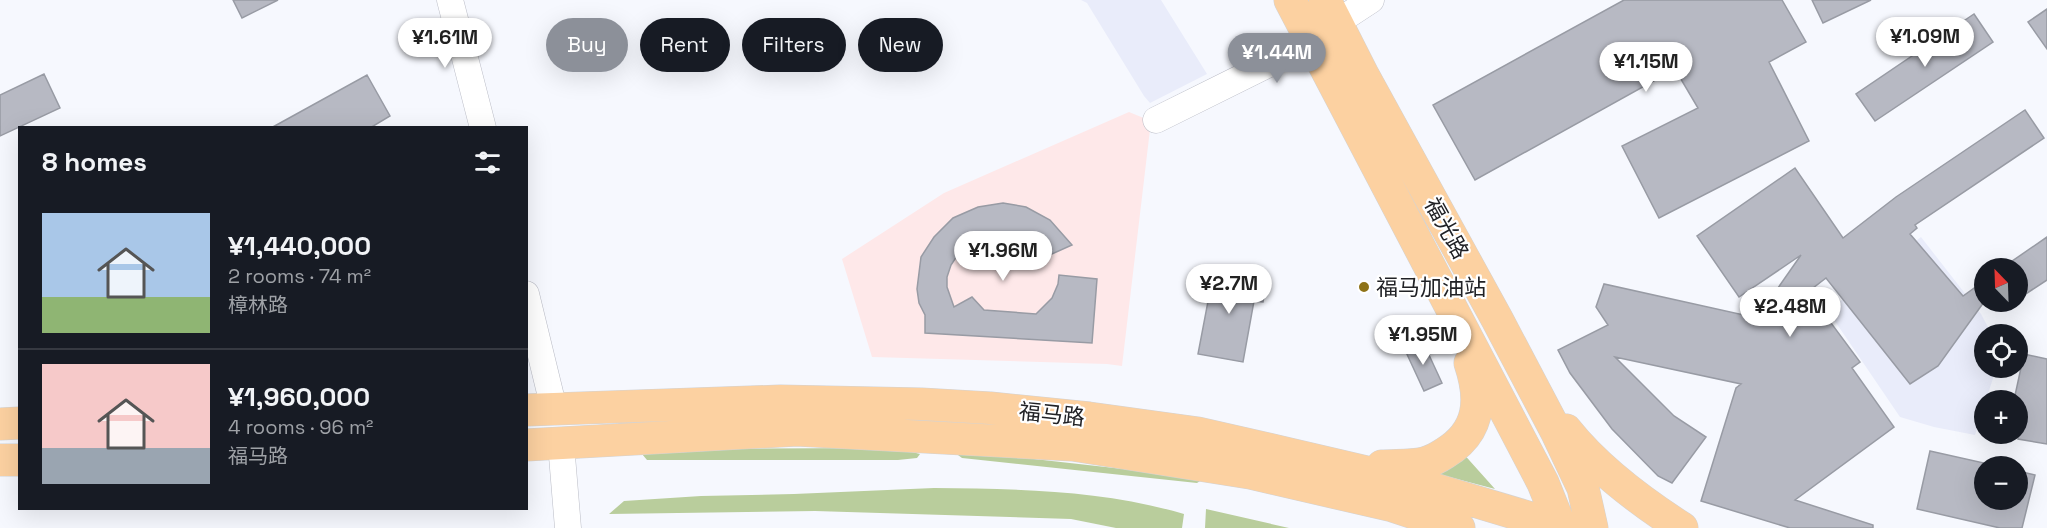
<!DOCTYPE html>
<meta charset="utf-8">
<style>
:root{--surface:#171b24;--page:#20242c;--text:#f1f3f6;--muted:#9ea1a6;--line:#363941;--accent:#8c9099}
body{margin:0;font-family:"Space Grotesk","Noto Sans SC",sans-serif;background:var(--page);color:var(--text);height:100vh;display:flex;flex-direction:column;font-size:22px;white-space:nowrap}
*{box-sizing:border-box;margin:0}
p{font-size:20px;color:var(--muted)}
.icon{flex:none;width:33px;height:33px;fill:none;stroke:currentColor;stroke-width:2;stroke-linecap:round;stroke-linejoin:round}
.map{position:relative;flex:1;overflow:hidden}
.sheet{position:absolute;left:18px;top:126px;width:510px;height:384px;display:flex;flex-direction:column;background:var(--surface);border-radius:0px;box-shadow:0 6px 24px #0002}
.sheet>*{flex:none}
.banner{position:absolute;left:546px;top:18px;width:570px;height:54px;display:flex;gap:12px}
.needle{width:39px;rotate:337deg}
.buttons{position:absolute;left:1974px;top:258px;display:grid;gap:12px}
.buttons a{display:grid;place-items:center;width:54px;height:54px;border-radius:50%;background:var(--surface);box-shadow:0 6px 24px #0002;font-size:30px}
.price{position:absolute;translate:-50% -51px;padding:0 14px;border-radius:21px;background:#fff;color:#222;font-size:20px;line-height:39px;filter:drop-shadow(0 2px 3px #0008)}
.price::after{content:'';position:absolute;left:50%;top:36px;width:18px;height:14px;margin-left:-9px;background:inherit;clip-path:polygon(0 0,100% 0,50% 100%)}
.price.on{background:var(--accent);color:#fff}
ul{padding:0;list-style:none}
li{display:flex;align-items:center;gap:18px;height:150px;padding:0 24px}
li+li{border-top:2px solid var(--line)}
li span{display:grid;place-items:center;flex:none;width:168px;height:120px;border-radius:0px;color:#555}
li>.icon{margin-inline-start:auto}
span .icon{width:72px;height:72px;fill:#fffc;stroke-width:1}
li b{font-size:26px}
h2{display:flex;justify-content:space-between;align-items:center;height:72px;padding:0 24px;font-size:26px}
.pill{padding:0 21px;border-radius:27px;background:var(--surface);box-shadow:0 6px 24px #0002;font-size:21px;line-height:54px}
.pill.on{background:var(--accent);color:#fff}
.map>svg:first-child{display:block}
</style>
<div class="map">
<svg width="2047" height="528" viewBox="0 0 2047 528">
<rect width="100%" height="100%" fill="#f6f8fe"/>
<path fill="#fee8e9" d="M1129 112 1151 121 1122 366 1107 364 872 357 842 259 944 193Z"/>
<path fill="#e9ecfa" d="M1081 0H1161L1207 74 1150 103 1144 96 1087 3Z
M1921 237 1981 314 1989 329V334H1984V368H1994L1995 372 1975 435 1934 427 1900 417 1828 311Z"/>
<path fill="#b9cd9c" d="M882 448H896L920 454 917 458 898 460H647L642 454 644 451 662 449Z
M961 451 1195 477 1200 481 1197 483 962 458 958 455Z
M1461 451 1495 489 1419 469Z
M934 488C1019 489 1102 490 1184 514L1182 528H1116L1071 519 815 511 609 514 624 501 701 496 794 494Z
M1206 509 1289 528H1205Z"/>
<path fill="#b7b9c3" stroke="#989ba4" stroke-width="1.5" d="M233 0H278L242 18Z
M1624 0H1782L1806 42 1769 62 1809 141 1659 218 1622 146 1698 108 1675 69 1475 180 1433 105Z
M1812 0H1871L1823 23Z
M2047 9V49L2028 22Z
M1974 14 1993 42 1875 121 1856 94Z
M44 74 60 108 0 136V95Z
M367 75 390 116 370 128H271Z
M2025 110 2044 138 1915 225 1917 228 1910 234 1963 296 1984 281V302L1938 366 1910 384 1826 278 1808 292 1860 362 1852 368 1894 427 1795 500 1873 525V528H1790L1701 501 1736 388 1741 384 1615 357 1674 416 1706 437 1672 483 1658 476 1612 429 1570 373 1558 350 1608 325 1596 307 1604 284 1757 318 1801 255 1739 297 1697 236 1795 168 1843 238 1896 197Z
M1003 203 1026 207 1050 220 1072 245 1043 258 1029 239 1004 233H992L981 236 961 250 951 265 947 277V287L954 307 972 297 984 310 1036 314 1052 298 1058 284 1059 275 1097 279 1092 343 925 333V315L919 303 917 289 921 257 934 237 953 218 978 207Z
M2047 237V280L2018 299V268H2002Z
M1206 272 1266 283 1263 302 1254 301 1243 362 1198 354 1210 291 1202 290Z
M1423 342 1442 383 1424 391 1405 350Z
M2024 354 2047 359V444L2018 439V400H2014Z
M1930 451 1984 463V500H2018V471L2035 475 2022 528H2000L1917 509Z"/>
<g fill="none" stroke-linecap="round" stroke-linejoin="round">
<defs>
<path id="minor" d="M450 0 483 128
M1156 120 1287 55 1371 0
M526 294 554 409
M561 444 568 528"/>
<path id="major" d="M1290 0 1543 483 1561 528
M1325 0 1363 75 1497 319 1556 431 1583 488 1592 528
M526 410 780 401 921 404 990 408 1089 418 1198 433 1294 455 1414 483 1564 528
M0 424 20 423
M1566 430C1597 469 1640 501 1682 528
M526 445 797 430 1073 445 1250 473 1393 506 1459 528
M0 460H20
M1382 466C1396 465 1411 466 1424 463 1432 461 1439 457 1445 453 1481 431 1482 399 1470 363"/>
</defs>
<use href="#minor" stroke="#babcc6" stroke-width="27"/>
<use href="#major" stroke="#d3d3d4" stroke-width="33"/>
<use href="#minor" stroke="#fff" stroke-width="26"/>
<use href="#major" stroke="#fcd1a1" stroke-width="32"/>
</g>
<circle fill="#8e7217" stroke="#fff" stroke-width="2" cx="1364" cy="287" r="6"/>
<g text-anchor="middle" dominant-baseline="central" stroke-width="4.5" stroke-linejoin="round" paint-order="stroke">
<g font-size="22" fill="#212226" stroke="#fff">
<text transform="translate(1447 228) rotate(61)">福光路</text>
<text transform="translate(1052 414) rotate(6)">福马路</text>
</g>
<g font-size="22" fill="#212226" stroke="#fff" text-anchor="start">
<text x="1376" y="287">福马加油站</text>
</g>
</g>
</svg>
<div class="buttons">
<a><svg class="needle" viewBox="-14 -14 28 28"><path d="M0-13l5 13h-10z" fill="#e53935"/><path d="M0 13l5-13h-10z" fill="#9ea1a6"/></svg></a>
<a><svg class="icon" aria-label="locate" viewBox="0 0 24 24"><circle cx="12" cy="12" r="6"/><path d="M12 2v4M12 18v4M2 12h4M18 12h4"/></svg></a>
<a>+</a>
<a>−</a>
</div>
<b class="price" style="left:1925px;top:68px">¥1.09M</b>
<b class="price" style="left:445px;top:69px">¥1.61M</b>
<b class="price on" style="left:1277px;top:84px">¥1.44M</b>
<b class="price" style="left:1646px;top:93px">¥1.15M</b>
<b class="price" style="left:1003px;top:282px">¥1.96M</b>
<b class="price" style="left:1229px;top:315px">¥2.7M</b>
<b class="price" style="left:1790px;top:338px">¥2.48M</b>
<b class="price" style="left:1423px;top:366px">¥1.95M</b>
<div class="banner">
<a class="pill on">Buy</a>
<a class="pill">Rent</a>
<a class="pill">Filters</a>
<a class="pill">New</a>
</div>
<section class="sheet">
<h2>8 homes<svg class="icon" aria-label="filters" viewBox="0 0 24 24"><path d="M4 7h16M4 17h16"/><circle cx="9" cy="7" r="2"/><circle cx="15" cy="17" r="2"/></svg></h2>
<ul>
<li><span style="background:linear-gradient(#a9c7e8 70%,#8fb573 0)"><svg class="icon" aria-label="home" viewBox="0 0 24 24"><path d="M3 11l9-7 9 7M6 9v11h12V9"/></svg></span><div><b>¥1,440,000</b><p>2 rooms · 74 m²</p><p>樟林路</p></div></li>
<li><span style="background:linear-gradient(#f6c9c9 70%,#9aa5b1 0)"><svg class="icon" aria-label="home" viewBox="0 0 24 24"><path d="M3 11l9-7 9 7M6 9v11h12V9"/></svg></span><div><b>¥1,960,000</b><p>4 rooms · 96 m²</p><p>福马路</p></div></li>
</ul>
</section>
</div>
